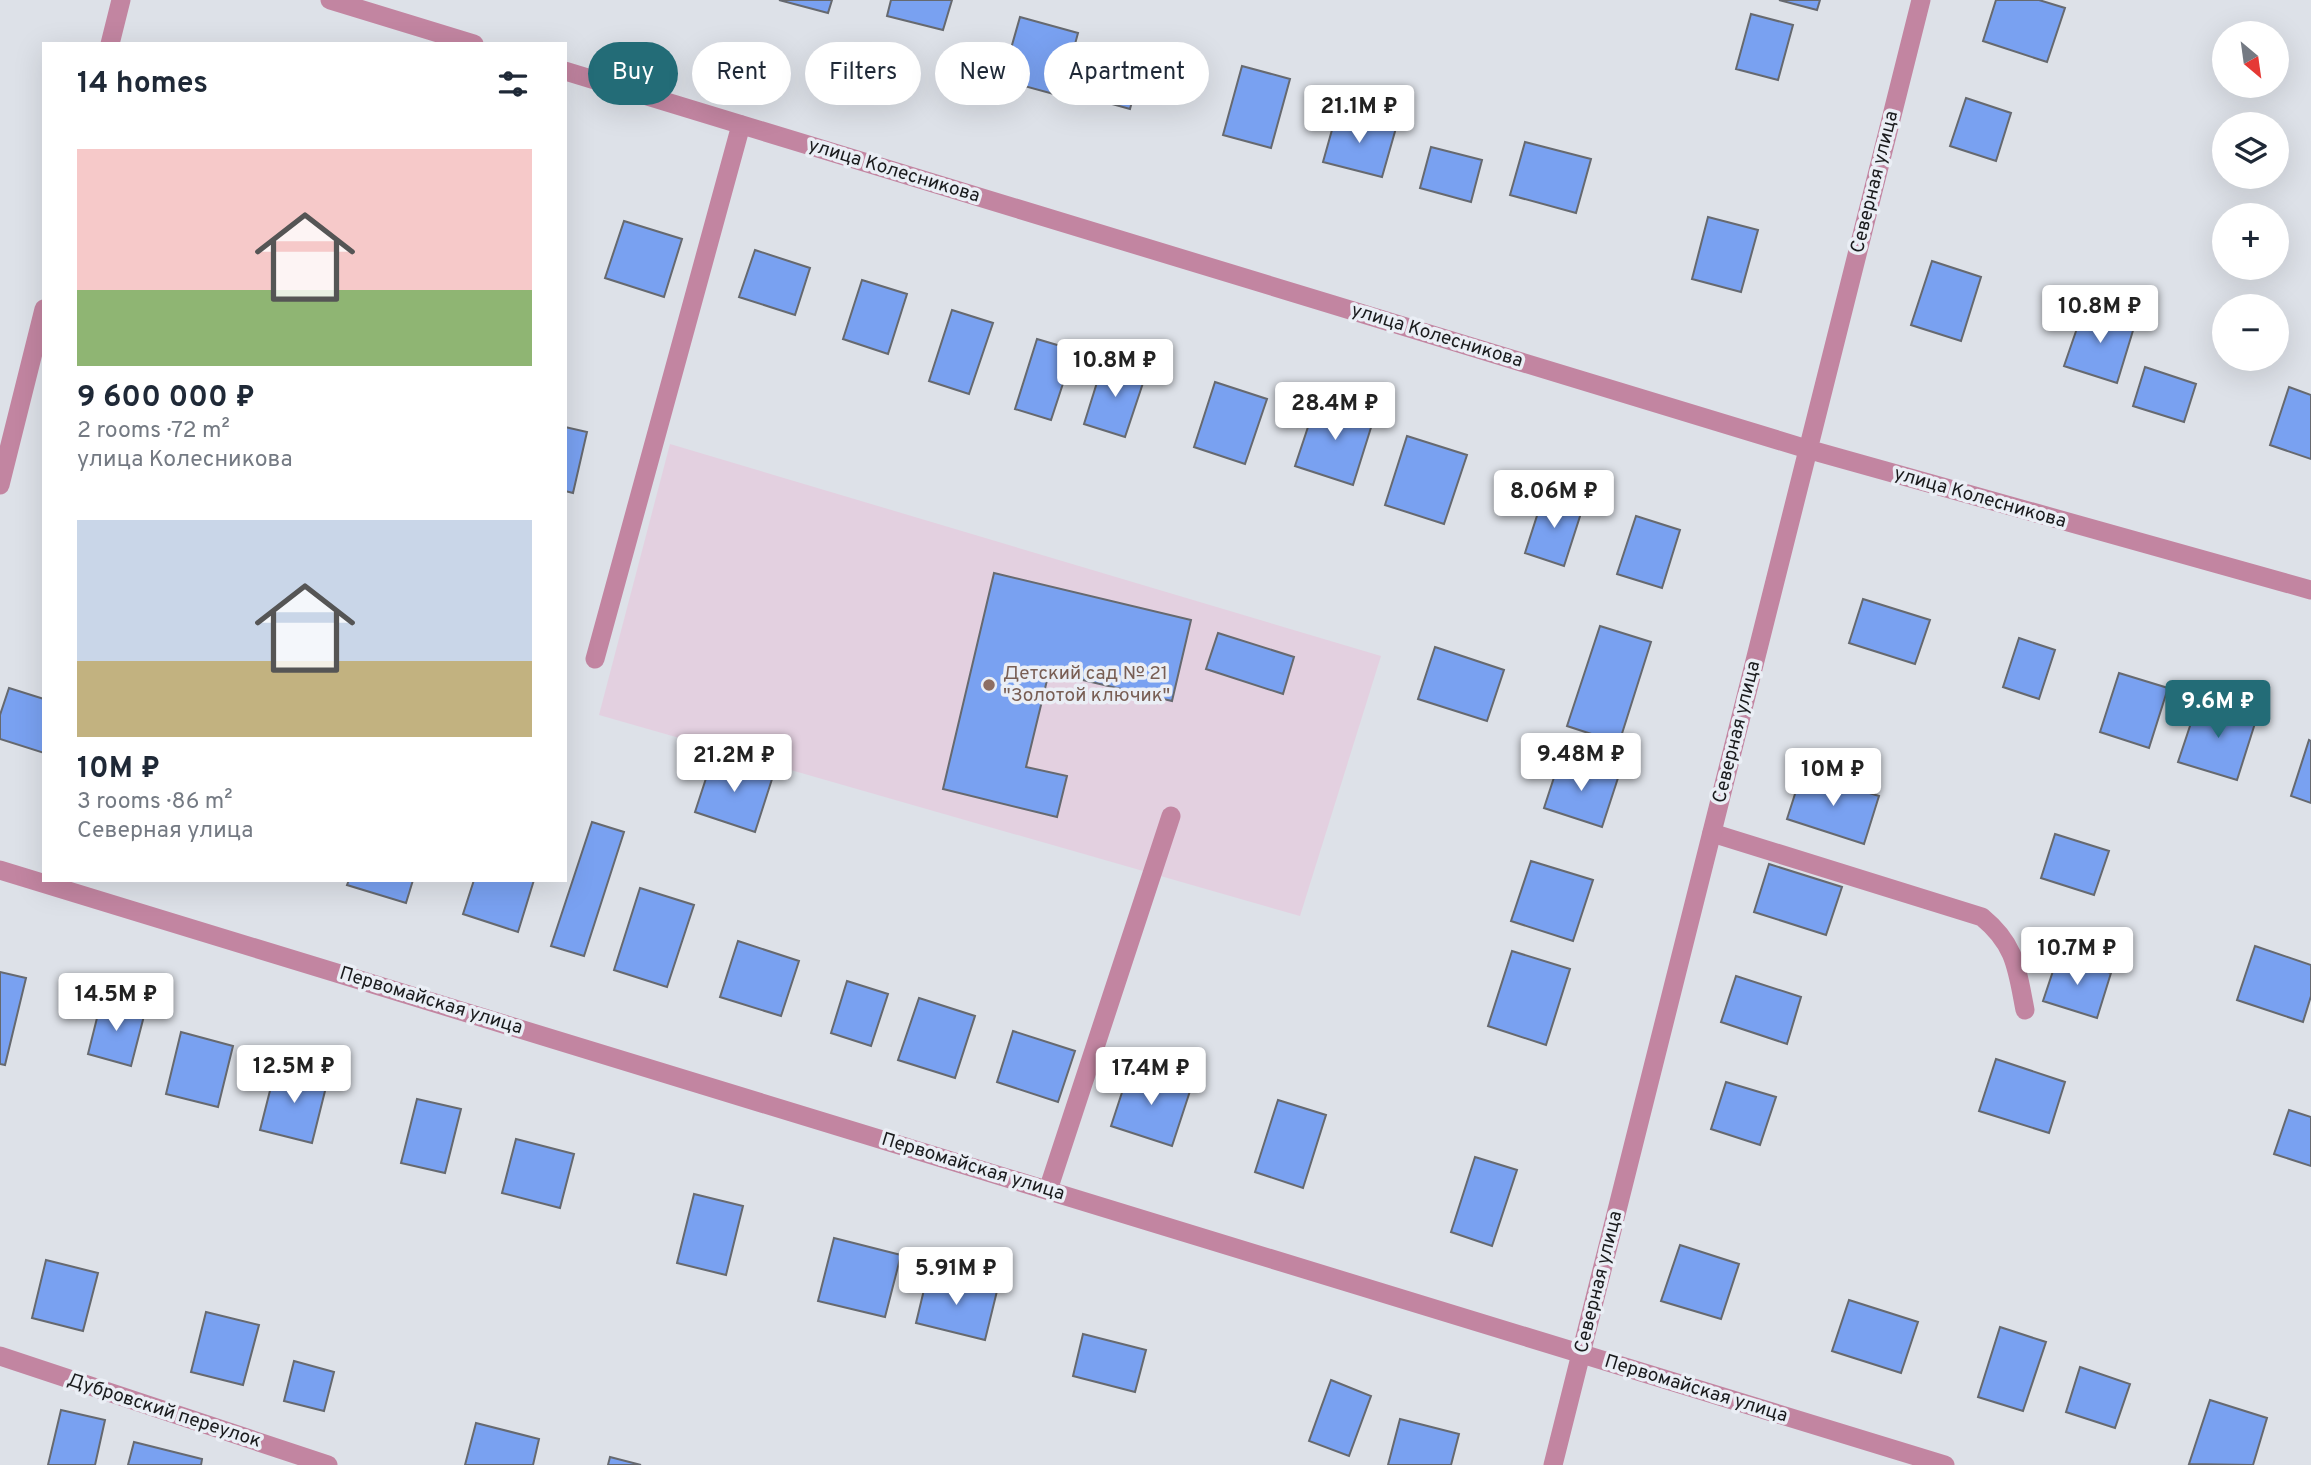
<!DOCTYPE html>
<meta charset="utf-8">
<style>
:root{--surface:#fff;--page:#f6f6f7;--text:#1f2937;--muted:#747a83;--accent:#236c77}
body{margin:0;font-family:Overpass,sans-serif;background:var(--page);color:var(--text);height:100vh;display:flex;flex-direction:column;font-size:26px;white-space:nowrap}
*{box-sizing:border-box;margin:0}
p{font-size:23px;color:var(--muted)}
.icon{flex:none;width:38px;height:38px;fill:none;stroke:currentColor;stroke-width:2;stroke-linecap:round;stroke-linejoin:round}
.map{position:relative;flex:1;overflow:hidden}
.drawer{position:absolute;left:42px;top:42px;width:525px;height:840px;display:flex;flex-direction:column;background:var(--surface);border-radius:0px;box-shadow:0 7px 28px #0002}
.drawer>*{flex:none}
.hud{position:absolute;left:588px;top:42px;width:665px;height:63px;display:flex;gap:14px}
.needle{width:46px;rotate:151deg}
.fabs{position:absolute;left:2212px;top:21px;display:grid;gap:14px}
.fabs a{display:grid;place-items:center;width:77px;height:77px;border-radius:50%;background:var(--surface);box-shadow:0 7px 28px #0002;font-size:35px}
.price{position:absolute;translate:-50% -60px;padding:0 16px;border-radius:7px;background:#fff;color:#222;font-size:23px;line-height:46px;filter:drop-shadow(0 2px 4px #0008)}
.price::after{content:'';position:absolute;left:50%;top:42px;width:21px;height:16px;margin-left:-10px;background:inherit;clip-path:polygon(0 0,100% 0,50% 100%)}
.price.current{background:var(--accent);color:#fff}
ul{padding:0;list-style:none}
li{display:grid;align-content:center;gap:14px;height:371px;padding:0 35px}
li span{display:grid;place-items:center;height:217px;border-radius:0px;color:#555}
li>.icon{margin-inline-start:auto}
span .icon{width:126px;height:126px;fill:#fffc;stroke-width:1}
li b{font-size:30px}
h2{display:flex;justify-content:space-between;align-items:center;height:84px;padding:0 35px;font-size:30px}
.chip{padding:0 24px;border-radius:32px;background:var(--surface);box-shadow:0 7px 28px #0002;font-size:24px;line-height:63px}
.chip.current{background:var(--accent);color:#fff}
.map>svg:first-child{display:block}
</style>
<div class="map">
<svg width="2311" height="1465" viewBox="0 0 2311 1465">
<rect width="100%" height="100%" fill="#dde1e8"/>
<path fill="#e3d0e0" d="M670 444 1381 656 1300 916 599 715Z"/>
<path fill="#79a1f1" stroke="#66696f" stroke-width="2" d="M779 0H832L828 13Z
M891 0H952L943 30 887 16Z
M1779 0H1820L1817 10Z
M1996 0H2039L2065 8 2047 62 1983 41Z
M1751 14 1793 25 1778 80 1736 69Z
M1020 17 1078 33 1061 96 1002 80Z
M1101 45 1144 57 1130 109 1087 97Z
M1242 66 1290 79 1271 148 1223 135Z
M1966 98 2011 113 1996 161 1950 146Z
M1337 112 1396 128 1382 177 1323 162Z
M1525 142 1591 159 1576 213 1510 195Z
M1431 147 1482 160 1471 202 1420 188Z
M1708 217 1758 230 1741 292 1692 279Z
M624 221 682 239 664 297 605 278Z
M755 250 810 268 795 315 739 297Z
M1932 261 1981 277 1961 341 1911 325Z
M862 280 907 294 888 354 843 339Z
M2084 308 2135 324 2117 383 2064 366Z
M952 310 993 323 969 394 929 381Z
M1037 339 1074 350 1051 420 1015 409Z
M1104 360 1146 374 1125 437 1084 424Z
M2145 367 2196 384 2184 422 2133 406Z
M1215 382 1267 399 1245 464 1194 447Z
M2289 387 2311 395V459L2270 445Z
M1317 400 1374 418 1353 485 1295 466Z
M565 427 587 432 573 493 565 491Z
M1407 436 1467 455 1444 524 1385 505Z
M1544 494 1583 507 1564 566 1525 553Z
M1636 516 1680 530 1662 588 1617 574Z
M994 573 1191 620 1172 701 1049 672 1026 767 1067 776 1057 817 943 789Z
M1863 599 1930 620 1915 664 1849 643Z
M1600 626 1651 642 1619 743 1567 726Z
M1218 633 1294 657 1283 694 1206 669Z
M2019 638 2055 650 2039 699 2003 687Z
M1435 647 1504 670 1487 721 1418 699Z
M2119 673 2168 688 2149 748 2100 732Z
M9 688 44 699V753L0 739V715Z
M2199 699 2257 717 2237 780 2178 762Z
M2309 740 2311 741V803L2291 796Z
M713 757 773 776 755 832 695 812Z
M1560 759 1618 778 1602 827 1544 808Z
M1802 772 1879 796 1864 844 1787 819Z
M592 822 624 832 584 956 551 946Z
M2055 834 2109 851 2094 895 2041 878Z
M1531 861 1593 880 1573 941 1511 921Z
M1769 864 1842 887 1826 935 1754 912Z
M349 880H413L406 903 347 885Z
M474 880H534L518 932 463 914Z
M640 888 694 905 667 987 614 970Z
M738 941 799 961 781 1016 720 997Z
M2255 946 2311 965V996L2303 1022 2237 1000Z
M1512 951 1570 969 1546 1045 1488 1026Z
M2058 956 2111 973 2097 1018 2043 1001Z
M0 972 26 978 5 1065 0 1064Z
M1736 976 1801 997 1787 1044 1721 1022Z
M847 981 888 994 871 1046 831 1033Z
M919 998 975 1016 955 1078 898 1060Z
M101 1002 145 1012 131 1066 88 1054Z
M1013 1031 1075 1051 1058 1102 997 1082Z
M181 1032 233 1046 218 1107 166 1094Z
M1996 1059 2065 1082 2049 1133 1979 1111Z
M276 1067 328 1079 312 1143 260 1130Z
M1130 1068 1191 1088 1172 1146 1111 1126Z
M1726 1082 1776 1097 1760 1145 1711 1129Z
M417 1099 461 1109 445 1173 401 1163Z
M1278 1100 1326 1115 1303 1188 1255 1172Z
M2289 1110 2311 1117V1166L2274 1154Z
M516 1139 574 1154 560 1208 502 1193Z
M1475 1157 1517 1170 1492 1246 1451 1232Z
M694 1194 743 1206 726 1275 677 1263Z
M834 1238 901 1255 885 1317 818 1301Z
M1680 1245 1739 1264 1721 1319 1661 1301Z
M46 1260 98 1273 83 1331 32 1318Z
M928 1273 997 1291 985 1340 916 1323Z
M1849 1300 1918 1322 1901 1373 1832 1351Z
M206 1312 259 1325 243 1385 191 1372Z
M2000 1327 2046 1342 2023 1411 1978 1397Z
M1083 1334 1146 1350 1135 1392 1073 1376Z
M294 1361 334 1372 324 1411 284 1401Z
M2080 1367 2130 1384 2115 1428 2066 1412Z
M1331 1380 1371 1396 1349 1456 1309 1441Z
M2210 1400 2267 1418 2253 1465 2189 1464Z
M61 1410 105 1420 95 1465H48Z
M1400 1419 1459 1434 1451 1465H1388Z
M476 1423 539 1439 533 1465H465Z
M134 1442 202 1459 201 1465H128Z
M610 1457 641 1465H608Z"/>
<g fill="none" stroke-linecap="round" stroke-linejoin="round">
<path stroke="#c285a1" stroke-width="19" d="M595 659 741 125
M1712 833 1982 917C2016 945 2017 969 2025 1010
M1048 1190 1171 816"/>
<path stroke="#c285a1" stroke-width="19" d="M110 44 121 0
M0 485 44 309
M0 870 1945 1465
M0 1356 328 1465"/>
<path stroke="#c285a1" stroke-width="19" d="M330 0 474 44
M565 71 1807 449 2311 590
M1553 1465 1921 0"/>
</g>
<circle fill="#8d6e63" stroke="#eaeef5" stroke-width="2.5" cx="989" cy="685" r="7"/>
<g text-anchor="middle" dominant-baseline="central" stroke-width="7" stroke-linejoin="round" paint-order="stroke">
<g font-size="19" fill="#1a1b1d" stroke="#eaeef5">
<text transform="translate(894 171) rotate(17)">улица Колесникова</text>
<text transform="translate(1875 182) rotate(-76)">Северная улица</text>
<text transform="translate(1437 336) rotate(17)">улица Колесникова</text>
<text transform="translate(1980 498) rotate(16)">улица Колесникова</text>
<text transform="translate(1737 732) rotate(-76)">Северная улица</text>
<text transform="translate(431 1001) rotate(17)">Первомайская улица</text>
<text transform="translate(973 1167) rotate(17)">Первомайская улица</text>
<text transform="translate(1599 1282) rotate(-76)">Северная улица</text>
<text transform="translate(1696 1389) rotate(17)">Первомайская улица</text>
<text transform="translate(164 1411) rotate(18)">Дубровский переулок</text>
</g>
<g font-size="19" fill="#785e54" stroke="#eaeef5" text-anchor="start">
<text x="1003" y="674">Детский сад № 21<tspan x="1003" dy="22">"Золотой ключик"</tspan></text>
</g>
</g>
</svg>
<div class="fabs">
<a><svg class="needle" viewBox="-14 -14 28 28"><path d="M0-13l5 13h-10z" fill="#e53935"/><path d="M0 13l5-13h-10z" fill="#747a83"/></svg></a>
<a><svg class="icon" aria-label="layers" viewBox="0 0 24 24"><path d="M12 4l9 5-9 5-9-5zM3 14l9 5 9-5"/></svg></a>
<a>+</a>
<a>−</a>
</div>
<b class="price" style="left:1359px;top:145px">21.1M ₽</b>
<b class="price" style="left:2100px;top:345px">10.8M ₽</b>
<b class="price" style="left:1115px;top:399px">10.8M ₽</b>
<b class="price" style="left:1335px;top:442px">28.4M ₽</b>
<b class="price" style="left:1554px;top:530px">8.06M ₽</b>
<b class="price current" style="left:2218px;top:740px">9.6M ₽</b>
<b class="price" style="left:1581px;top:793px">9.48M ₽</b>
<b class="price" style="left:734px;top:794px">21.2M ₽</b>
<b class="price" style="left:1833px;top:808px">10M ₽</b>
<b class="price" style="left:2077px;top:987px">10.7M ₽</b>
<b class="price" style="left:116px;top:1033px">14.5M ₽</b>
<b class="price" style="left:294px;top:1105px">12.5M ₽</b>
<b class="price" style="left:1151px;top:1107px">17.4M ₽</b>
<b class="price" style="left:956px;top:1307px">5.91M ₽</b>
<div class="hud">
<a class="chip current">Buy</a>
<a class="chip">Rent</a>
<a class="chip">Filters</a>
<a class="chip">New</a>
<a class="chip">Apartment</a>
</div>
<section class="drawer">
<h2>14 homes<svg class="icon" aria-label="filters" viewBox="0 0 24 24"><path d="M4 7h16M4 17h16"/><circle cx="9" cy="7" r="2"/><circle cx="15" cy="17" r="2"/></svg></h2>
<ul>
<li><span style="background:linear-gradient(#f6c9c9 65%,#8fb573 0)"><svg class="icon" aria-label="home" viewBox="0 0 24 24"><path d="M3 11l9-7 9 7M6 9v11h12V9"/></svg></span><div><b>9 600 000 ₽</b><p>2 rooms · 72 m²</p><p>улица Колесникова</p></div></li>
<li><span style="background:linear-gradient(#c9d6e8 65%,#c2b280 0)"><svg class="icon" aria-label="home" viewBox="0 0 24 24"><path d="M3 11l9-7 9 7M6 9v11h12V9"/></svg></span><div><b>10M ₽</b><p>3 rooms · 86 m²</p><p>Северная улица</p></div></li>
</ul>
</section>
</div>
